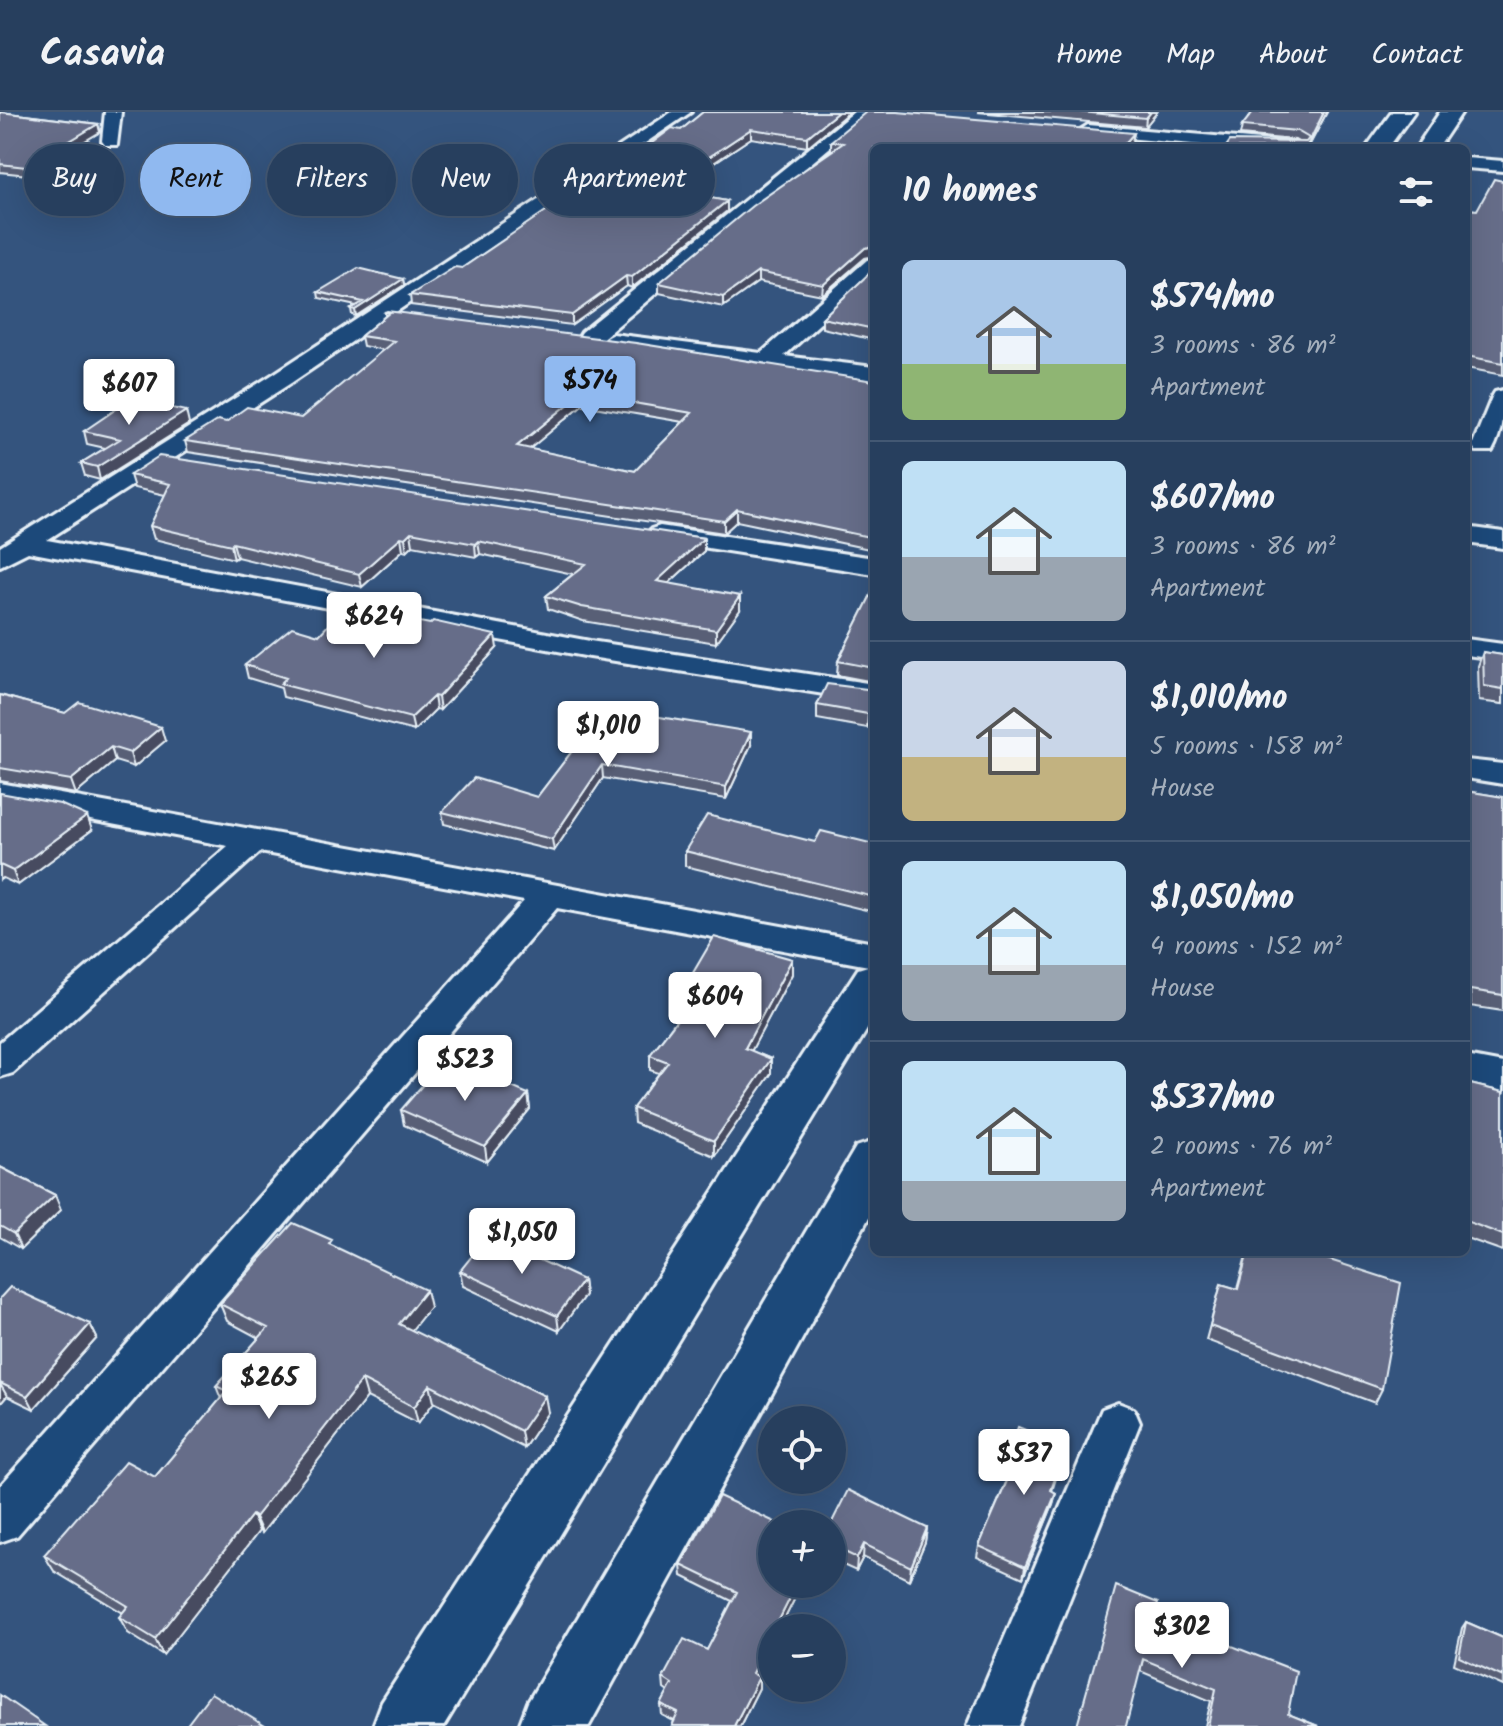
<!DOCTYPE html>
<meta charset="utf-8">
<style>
:root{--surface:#273f5e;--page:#2f4664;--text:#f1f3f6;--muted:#a4afbc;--line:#435873;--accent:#90b9f0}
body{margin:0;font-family:Kalam,sans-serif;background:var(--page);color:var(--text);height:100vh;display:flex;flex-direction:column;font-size:30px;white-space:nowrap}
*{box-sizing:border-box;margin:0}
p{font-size:26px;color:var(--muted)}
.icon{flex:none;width:44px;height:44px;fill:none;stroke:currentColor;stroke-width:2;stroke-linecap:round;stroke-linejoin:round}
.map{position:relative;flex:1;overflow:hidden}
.details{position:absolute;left:870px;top:32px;width:600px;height:1112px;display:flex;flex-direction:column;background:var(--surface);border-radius:12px;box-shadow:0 8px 32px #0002,0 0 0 2px var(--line)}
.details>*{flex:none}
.banner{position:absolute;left:24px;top:32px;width:726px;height:72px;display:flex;gap:16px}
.controls{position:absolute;left:758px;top:1294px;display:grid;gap:16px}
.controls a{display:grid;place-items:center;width:88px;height:88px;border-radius:50%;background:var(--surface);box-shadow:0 8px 32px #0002,0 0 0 2px var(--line);font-size:40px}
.price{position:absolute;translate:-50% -68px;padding:0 18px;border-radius:8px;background:#fff;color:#222;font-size:26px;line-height:52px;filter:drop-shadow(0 2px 4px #0008)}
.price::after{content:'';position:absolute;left:50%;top:48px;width:24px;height:18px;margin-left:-12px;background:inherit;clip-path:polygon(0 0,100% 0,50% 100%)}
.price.selected{background:var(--accent);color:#111}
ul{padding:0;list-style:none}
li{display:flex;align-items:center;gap:24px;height:200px;padding:0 32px}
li+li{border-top:2px solid var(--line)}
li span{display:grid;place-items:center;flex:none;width:224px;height:160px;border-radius:12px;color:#555}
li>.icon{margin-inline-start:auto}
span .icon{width:96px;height:96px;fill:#fffc;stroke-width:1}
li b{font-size:34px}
h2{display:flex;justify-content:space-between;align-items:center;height:96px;padding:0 32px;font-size:34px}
.chip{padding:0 28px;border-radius:36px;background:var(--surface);box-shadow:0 8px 32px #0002,0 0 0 2px var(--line);font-size:28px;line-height:72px}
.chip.selected{background:var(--accent);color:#111}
header{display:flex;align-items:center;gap:48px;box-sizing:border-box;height:112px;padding:0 40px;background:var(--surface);border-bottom:2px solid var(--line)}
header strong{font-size:38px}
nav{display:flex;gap:44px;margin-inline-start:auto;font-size:28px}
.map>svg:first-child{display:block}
</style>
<header>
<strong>Casavia</strong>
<nav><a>Home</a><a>Map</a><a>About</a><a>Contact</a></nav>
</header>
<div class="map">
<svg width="1503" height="1614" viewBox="0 0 1503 1614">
<rect width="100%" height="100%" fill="#34547e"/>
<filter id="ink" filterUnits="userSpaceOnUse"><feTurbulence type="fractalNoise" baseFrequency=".0125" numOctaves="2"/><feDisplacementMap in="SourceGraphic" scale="16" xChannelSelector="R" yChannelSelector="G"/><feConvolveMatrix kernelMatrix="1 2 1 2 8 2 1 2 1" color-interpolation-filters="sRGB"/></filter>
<g filter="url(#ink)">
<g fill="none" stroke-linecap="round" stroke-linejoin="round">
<defs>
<path id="minor" d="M105 0H121L117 33H105L102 29Z
M672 0H691L291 271 47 428 590 529 874 572V590L590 545 28 440 0 454V435L275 261Z
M854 0H872L598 230H582L579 225 582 220Z
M1088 13 1295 31 1304 36H1236L1082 22 1080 18Z
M1466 46 1503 49V59L1466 56Z
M874 146V162L784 244 874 255V269L613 234 602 228 613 222 761 241 867 148Z
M1503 278C1503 300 1503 320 1492 339H1476L1472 334 1492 285 1495 280Z
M660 414 874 446V462L651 427 647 422 651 417Z
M1466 415 1503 420V436L1466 431Z
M1466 527 1503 532V548L1466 543Z
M1466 648 1503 652V672L1466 666Z
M0 671 874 831V855L557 796 17 1424 0 1430V1374L524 789 260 740 13 961 0 965V930L228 734 0 691Z
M1466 944 1503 951V979L1466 972Z
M1118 1291 1134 1297 1140 1311 1019 1614H967L1102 1297Z"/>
<path id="secondary" d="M1392 0H1414L1388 36H1366Z
M1440 0H1462L1438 36H1416Z
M874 852V906L444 1614H373L382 1590 858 857Z
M874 1029V1096L589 1614H519L528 1590 856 1035Z"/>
</defs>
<use href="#minor" stroke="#e8f1f8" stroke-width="6"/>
<use href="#secondary" stroke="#e8f1f8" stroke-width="6"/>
<use href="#minor" fill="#1f4a7a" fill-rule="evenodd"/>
<use href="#secondary" fill="#1f4a7a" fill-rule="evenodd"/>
</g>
<path fill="#585e76" stroke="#e8f1f8" stroke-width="2" fill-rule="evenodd" d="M0 0 98 12 100 20 28 63 0 60Z
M703 0H849L807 35 751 26 672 79 727 89V99L632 176 627 174 572 213 411 193 410 183 462 156 648 34 681 18Z
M977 0H1157L1145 15Z
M1253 0H1327L1308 36 1295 28 1240 23 1242 14Z
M1134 21 1132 30 874 36V144L865 146 822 183 758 170 723 195 659 181V171L832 38H831V29Z
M1503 69V263L1466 256V97L1477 98Z
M874 157V228L822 216V206Z
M403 167 404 173 356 204 352 203 351 197 356 194 319 186 318 180Z
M385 200 874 269V438L737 409 724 421 188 340 185 329 226 310 301 306 384 238 363 234 361 224 385 204ZM582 293 683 310 635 359 529 337Z
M189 312 100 368 85 364 81 351 105 336 87 332 84 319Z
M130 363 704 426V439L669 471 740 498 716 531 583 509 548 497 546 484 573 462 480 442 476 445 413 433 407 439 403 438 362 475 237 445 234 447 154 427 150 414 165 383 134 376Z
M874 477V570L837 563 838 549Z
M319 523 497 536 440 598 436 597 414 619 283 585 281 576 248 566 245 553Z
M1483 540 1503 543V592L1479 589 1478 554Z
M874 578V606L872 605 867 616 817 607V593Z
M0 583 165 629 134 655 115 649 76 682 0 669Z
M605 596 751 633 726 687 603 666 554 739 444 712 442 700 537 685Z
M1466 679 1503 685V899L1470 894 1466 903Z
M0 681 92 718 18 773 3 766 0 768Z
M815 730 874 732V800L685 754V739Z
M792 862 751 939 771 947V962L714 1044 634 1011 633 996 659 961 650 958V943L683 899 680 898V883Z
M1466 971 1503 980V1139L1466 1126Z
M528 982 530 997 487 1050 404 1013 401 998Z
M0 1055 55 1083 61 1098 21 1137 0 1125Z
M333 1134 430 1195 411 1218 548 1300 524 1336 434 1290 418 1311 367 1285 262 1421 259 1419 163 1543 128 1521 119 1505 123 1501 54 1459 44 1443 155 1365 221 1287 216 1274 259 1226 227 1209 220 1192Z
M1247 1140H1305L1382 1277 1375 1291 1206 1228 1221 1172 1237 1177Z
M460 1159 583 1168 585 1183 559 1219 463 1174Z
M0 1186 90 1212 97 1226 34 1297 7 1284 0 1292Z
M1063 1345 1052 1379 1056 1381 1053 1392 1023 1466 977 1445 979 1434 1008 1366 1002 1364 1004 1352Z
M832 1412 927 1416 925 1430 909 1468 863 1445 856 1459 832 1448Z
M681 1453 772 1472H802L756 1564 759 1565V1576L740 1614H672L674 1609 662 1603 661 1593 668 1580 664 1577 663 1566 707 1538 732 1489 682 1464Z
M1155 1504 1288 1602 1318 1614H1205L1211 1589 1140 1559Z
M1466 1510 1503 1526V1574L1454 1552 1462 1516Z"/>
<path fill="#474c60" stroke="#e8f1f8" stroke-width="2" d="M838 0H849L807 35V25Z
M1151 0H1157L1145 15 1146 6Z
M1324 0H1327L1308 36H1306Z
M98 12 100 20 28 63 26 55Z
M751 17V26L661 86V77Z
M1134 21 1132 30 1127 36H1121Z
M727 89V99L632 176V165Z
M874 134V144L865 146 822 183 823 173 865 136Z
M758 160V170L723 195V185Z
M626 164 627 174 572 213V203Z
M403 167 404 173 356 204 355 198Z
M581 282 582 293 519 346 517 334Z
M186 299 189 312 100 368 97 355Z
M737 397V409L724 421V409Z
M411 420 413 433 407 439 405 426Z
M401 425 403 438 362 475 359 462Z
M704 426V439L657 482V469Z
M478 429 480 442 476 445 475 432Z
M233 431 237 445 234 447 231 433Z
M740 484V498L716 531V518Z
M495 523 497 536 440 598 438 585Z
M434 584 436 597 414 619 411 606Z
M872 591V605L867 616 868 602Z
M161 615 165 629 134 655 130 641Z
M751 620V633L726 687V675Z
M111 635 115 649 76 682 71 668Z
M602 653 603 666 554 739 552 727Z
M87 704 92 718 18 773 13 759Z
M792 847V862L745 951V936Z
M771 947V962L714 1044V1029Z
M528 982 530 997 487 1050 485 1035Z
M55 1083 61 1098 21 1137 14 1122Z
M583 1168 585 1183 559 1219 557 1204Z
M426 1178 430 1195 403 1229 399 1212Z
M90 1212 97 1226 34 1297 27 1284Z
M362 1268 367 1285 262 1421 255 1405Z
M0 1272 7 1284 0 1292Z
M430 1273 434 1290 418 1311 414 1295Z
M545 1284 548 1300 524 1336 521 1319Z
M1056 1381 1053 1392 1023 1466 1025 1455Z
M252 1403 259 1419 163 1543 155 1527Z
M927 1416 925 1430 909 1468 911 1455Z
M864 1432 863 1445 856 1459 857 1446Z
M797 1472H802L780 1516H775Z
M772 1521V1532L752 1572V1561Z
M759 1565V1576L740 1614H734Z"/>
<path fill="#666d89" stroke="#e8f1f8" stroke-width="2" fill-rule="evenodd" d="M0 0 98 12 26 55 0 52Z
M703 0H838L807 25 751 17 661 77 727 89 632 165 626 164 572 203 410 183 455 155 462 156 643 33 648 34 672 16 681 18Z
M866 0H897L1134 21 1121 36H874V134L865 136 823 173 758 160 723 185 659 171 752 94 843 31 831 29Z
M1080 0H1151L1146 6Z
M1253 0H1324L1306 36H1225L1230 29 1306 30 1309 26 1297 19 1242 14Z
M1494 67 1503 69V251L1466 244V97L1477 98Z
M358 156 403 167 355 198 351 197 363 190 318 180Z
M874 157V217L822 206Z
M387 199 636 231 874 269V426L737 397 724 409 185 329 218 308 226 310 247 295 301 306 394 229 361 224 389 201 385 200ZM581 282 692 301 635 359 517 334Z
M131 287 186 299 97 355 81 351 120 327 84 319Z
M159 344 704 426 657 469 740 484 716 518 582 495 546 484 586 452 478 429 475 432 411 420 405 426 401 425 359 462 233 431 231 433 150 414 170 372 130 363Z
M874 477V556L838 549Z
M344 496 430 512 433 509 495 523 438 585 434 584 411 606 280 572 286 566 245 553 292 515 319 523Z
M1483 540 1503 543V577L1484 574Z
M827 572 874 578V592L872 591 868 602 817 593Z
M0 583 65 601 79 590 161 615 130 641 111 635 71 668 0 656Z
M605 596 751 620 726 675 602 653 552 727 442 700 474 666 537 685Z
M1466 679 1503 685V883L1470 878 1471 891 1466 890Z
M0 681 60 692 87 704 13 759 0 753Z
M707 703 815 730 821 719 874 732V785L685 739Z
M714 825 792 847 745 936 771 947 714 1029 633 996 668 950 650 943 693 887 680 883Z
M445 947 528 982 485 1035 401 998Z
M1466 971 1503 980V1123L1466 1109Z
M0 1055 55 1083 14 1122 0 1114Z
M293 1111 332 1128 329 1132 426 1178 399 1212 545 1284 521 1319 430 1273 414 1295 362 1268 255 1405 252 1403 155 1527 119 1505 128 1494 44 1443 126 1349 155 1365 227 1279 216 1274 268 1216 220 1192Z
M488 1124 583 1168 557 1204 460 1159Z
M1248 1140H1305L1401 1171 1382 1277 1210 1214 1221 1172 1238 1177Z
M10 1175 90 1212 27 1284 0 1271V1186Z
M1018 1315 1066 1334 1051 1378 1056 1381 1025 1455 979 1434 1013 1355 1004 1352Z
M848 1378 927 1416 911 1455 864 1432 857 1446 832 1434 831 1412Z
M719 1384 779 1412H772V1472H797L775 1516H772V1521L752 1561 759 1565 734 1614H672L678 1601 661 1593 672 1572 663 1566 684 1527 707 1538 737 1480 681 1453Z
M1116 1474 1158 1491 1155 1504 1296 1559 1288 1602 1318 1614H1208L1216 1577 1143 1547 1126 1614H1077Z
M1466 1510 1503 1526V1565L1459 1545Z
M211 1581 265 1614H186Z
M0 1583 45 1614H0Z"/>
</g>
</svg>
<div class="controls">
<a><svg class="icon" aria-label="locate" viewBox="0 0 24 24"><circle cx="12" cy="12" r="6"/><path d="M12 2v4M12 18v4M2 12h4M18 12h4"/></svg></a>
<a>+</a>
<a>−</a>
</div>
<b class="price selected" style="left:590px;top:312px">$574</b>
<b class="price" style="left:129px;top:315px">$607</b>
<b class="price" style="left:374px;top:548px">$624</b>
<b class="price" style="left:608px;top:657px">$1,010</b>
<b class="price" style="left:715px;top:928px">$604</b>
<b class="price" style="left:465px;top:991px">$523</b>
<b class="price" style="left:522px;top:1164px">$1,050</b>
<b class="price" style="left:269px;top:1309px">$265</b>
<b class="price" style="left:1024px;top:1385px">$537</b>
<b class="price" style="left:1182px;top:1558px">$302</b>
<div class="banner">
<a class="chip">Buy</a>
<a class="chip selected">Rent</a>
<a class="chip">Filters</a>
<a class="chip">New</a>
<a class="chip">Apartment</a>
</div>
<section class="details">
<h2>10 homes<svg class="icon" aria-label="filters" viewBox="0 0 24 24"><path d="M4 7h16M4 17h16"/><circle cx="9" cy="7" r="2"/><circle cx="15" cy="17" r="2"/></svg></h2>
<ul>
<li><span style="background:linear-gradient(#a9c7e8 65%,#8fb573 0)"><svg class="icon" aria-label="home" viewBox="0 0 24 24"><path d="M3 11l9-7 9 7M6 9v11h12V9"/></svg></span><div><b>$574/mo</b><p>3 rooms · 86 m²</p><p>Apartment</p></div></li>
<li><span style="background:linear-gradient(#bfe0f5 60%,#9aa5b1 0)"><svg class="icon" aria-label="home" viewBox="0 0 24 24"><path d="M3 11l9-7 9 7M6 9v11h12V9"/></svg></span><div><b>$607/mo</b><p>3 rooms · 86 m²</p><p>Apartment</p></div></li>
<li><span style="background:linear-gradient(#c9d6e8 60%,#c2b280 0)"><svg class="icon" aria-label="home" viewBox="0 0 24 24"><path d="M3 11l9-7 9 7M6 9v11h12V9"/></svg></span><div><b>$1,010/mo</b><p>5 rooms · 158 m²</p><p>House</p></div></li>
<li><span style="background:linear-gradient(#bfe0f5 65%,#9aa5b1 0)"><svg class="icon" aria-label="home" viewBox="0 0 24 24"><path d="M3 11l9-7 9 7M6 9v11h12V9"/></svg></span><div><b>$1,050/mo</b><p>4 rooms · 152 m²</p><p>House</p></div></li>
<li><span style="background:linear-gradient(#bfe0f5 75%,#9aa5b1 0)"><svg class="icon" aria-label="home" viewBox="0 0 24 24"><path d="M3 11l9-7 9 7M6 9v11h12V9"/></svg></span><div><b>$537/mo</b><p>2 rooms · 76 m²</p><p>Apartment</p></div></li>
</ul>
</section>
</div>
